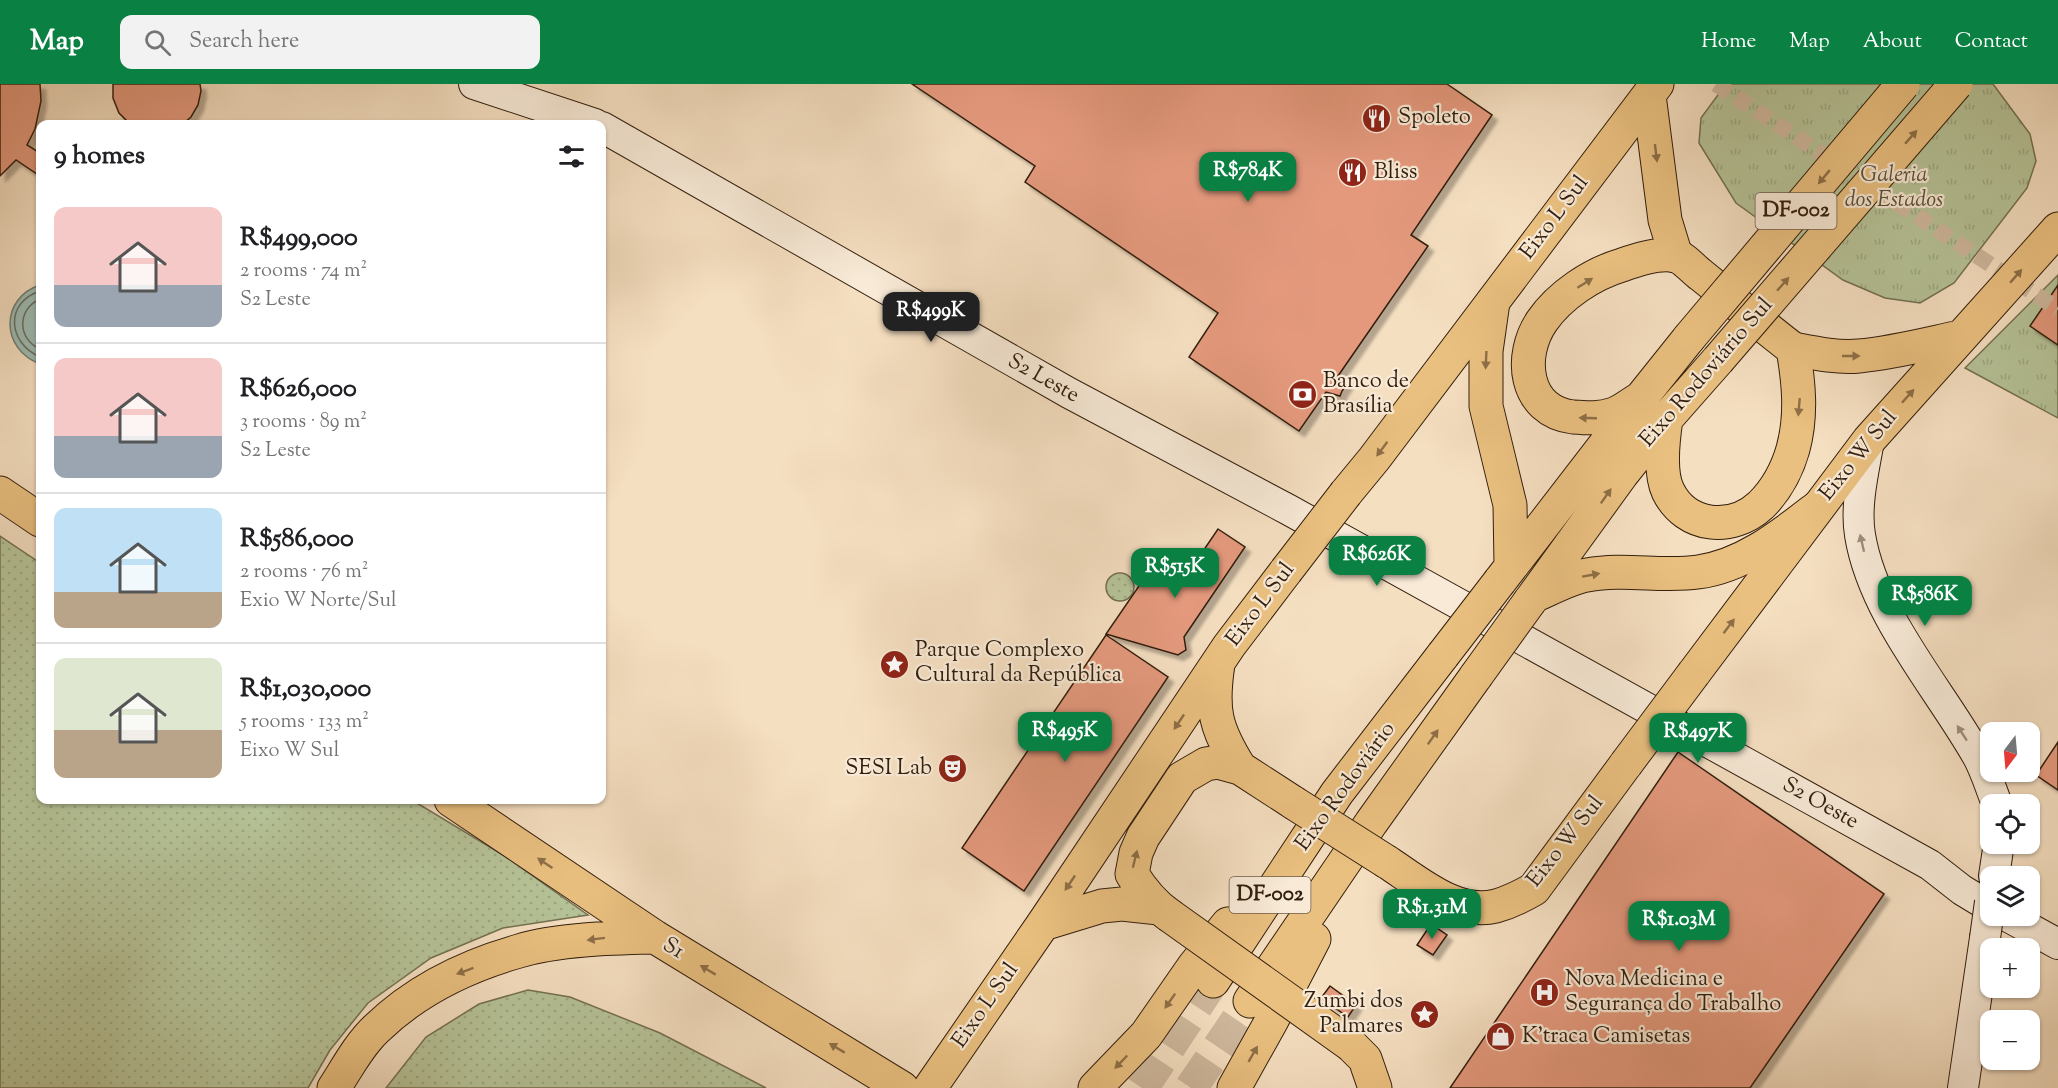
<!DOCTYPE html>
<meta charset="utf-8">
<style>
:root{--surface:#fff;--page:#f2f2f2;--text:#202124;--muted:#757577;--line:#e0e0e0;--accent:#0b8043}
body{margin:0;font-family:"Sorts Mill Goudy",serif;background:var(--page);color:var(--text);height:100vh;display:flex;flex-direction:column;font-size:22px;white-space:nowrap}
*{box-sizing:border-box;margin:0}
p{font-size:20px;color:var(--muted)}
.icon{flex:none;width:33px;height:33px;fill:none;stroke:currentColor;stroke-width:2;stroke-linecap:round;stroke-linejoin:round}
.map{position:relative;flex:1;overflow:hidden}
.drawer{position:absolute;left:36px;top:36px;width:570px;height:684px;display:flex;flex-direction:column;background:var(--surface);border-radius:12px;box-shadow:0 2px 4px #0004}
.drawer>*{flex:none}
.needle{width:39px;rotate:196deg}
.buttons{position:absolute;left:1980px;top:638px;display:grid;gap:12px}
.buttons a{display:grid;place-items:center;width:60px;height:60px;border-radius:12px;background:var(--surface);box-shadow:0 2px 4px #0004;font-size:30px}
.price{position:absolute;translate:-50% -51px;padding:0 14px;border-radius:12px;background:var(--accent);color:#fff;font-size:20px;line-height:39px;filter:drop-shadow(0 2px 3px #0008)}
.price::after{content:'';position:absolute;left:50%;top:36px;width:18px;height:14px;margin-left:-9px;background:inherit;clip-path:polygon(0 0,100% 0,50% 100%)}
.price.current{background:#222;color:#fff}
ul{padding:0;list-style:none}
li{display:flex;align-items:center;gap:18px;height:150px;padding:0 18px}
li+li{border-top:2px solid var(--line)}
li span{display:grid;place-items:center;flex:none;width:168px;height:120px;border-radius:12px;color:#555}
li>.icon{margin-inline-start:auto}
span .icon{width:72px;height:72px;fill:#fffc;stroke-width:1}
li b{font-size:26px}
h2{display:flex;justify-content:space-between;align-items:center;height:72px;padding:0 18px;font-size:26px}
header{display:flex;align-items:center;gap:36px;box-sizing:border-box;height:84px;padding:0 30px;background:var(--accent);color:#fff}
header strong{font-size:28px}
nav{display:flex;gap:33px;margin-inline-start:auto;font-size:21px}
.search{width:420px;height:54px;background:var(--page);display:flex;align-items:center;gap:15px;box-sizing:border-box;padding:0 21px;border-radius:12px;color:var(--muted);font-size:22px}
.map>svg:first-child{display:block}
</style>
<header>
<strong>Map</strong>
<div class="search"><svg class="icon" aria-label="search" viewBox="0 0 24 24"><circle cx="10" cy="10" r="6"/><path d="M15 15l6 6"/></svg>Search here</div>
<nav><a>Home</a><a>Map</a><a>About</a><a>Contact</a></nav>
</header>
<div class="map">
<svg width="2058" height="1004" viewBox="0 0 2058 1004">
<defs>
<pattern id="grass-dots" width="8" height="8" patternUnits="userSpaceOnUse" patternTransform="scale(1.5)"><rect width="8" height="8" fill="#b6c398"/><path d="M2 2h.1M6 6h.1" fill="none" stroke="#9da782" stroke-width="1.8" stroke-linecap="round"/></pattern>
<pattern id="park-tufts" width="24" height="20" patternUnits="userSpaceOnUse" patternTransform="scale(1.5)"><rect width="24" height="20" fill="#b6c398"/><path d="M3 7l-1-3M5 7V3M7 7l1-3M15 17l-1-3M17 17v-4M19 17l1-3" fill="none" stroke="#9da782"/></pattern>
<filter id="shadow"><feDropShadow dx="5.5" dy="5.5" stdDeviation="1.5" flood-color="#0004"/></filter>
</defs>
<rect width="100%" height="100%" fill="#f5dfc1"/>
<filter id="stains"><feTurbulence type="fractalNoise" baseFrequency=".00333" numOctaves="4"/><feColorMatrix values="0 0 0 0 .2 0 0 0 0 .09 0 0 0 0 .02 0 0 0 .5 -.17"/></filter>
<radialGradient id="worn" r=".72"><stop offset=".6" stop-color="#630" stop-opacity="0"/><stop offset="1" stop-color="#630" stop-opacity=".3"/></radialGradient>
<path fill="url(#grass-dots)" stroke="#747052" stroke-width="1.5" d="M0 452 40 479V716H412L503 771 588 831 503 844 431 874 368 919 330 966 308 1004H0Z
M1106 503a14 14 0 1 1 28 0a14 14 0 1 1-28 0Z
M528 906 570 913 660 949 766 1004H386L426 953 479 920Z"/>
<path fill="url(#park-tufts)" stroke="#747052" stroke-width="1.5" d="M1726 0H1993L2030 50 2036 77 2027 104 1954 199 1920 219 1885 214 1843 196 1736 119 1699 59 1701 34Z
M2058 191V334L1965 284Z"/>
<path fill="#9cbcb4" stroke="#727d71" stroke-width="1.5" d="M40 201V280C0 265 0 214 40 201Z"/>
<g fill="none" stroke-linecap="round" stroke-linejoin="round">
<path stroke="#676d60" stroke-width="1.5" d="M40 207C4 219 8 259 40 273
M40 215C17 225 17 255 40 265"/>
</g>
<path fill="#e4997d" stroke="#321e0d" stroke-width="1.5" filter="url(#shadow)" d="M0 0H40L41 17 35 45 27 61 40 69V92L16 76 0 92Z
M113 0H200L201 7 198 21 191 33 183 40H130L119 29 113 14Z
M912 0H1447L1492 31 1411 151 1428 162 1338 292 1347 300 1342 307 1340 312 1326 308 1299 347 1189 273 1218 229 1025 98 1035 82Z
M2058 201V261L2030 242Z
M1218 445 1245 463 1184 553 1186 566 1178 571 1106 550 1152 483 1180 501Z
M1106 551 1168 593 1024 807 962 764Z
M2058 658V706L2036 691Z
M1678 668 1884 810 1750 1004H1450Z
M1431 840 1447 851 1433 871 1417 861Z
M1330 902 1356 921 1348 933 1321 914Z"/>
<g fill="none" stroke-linecap="round" stroke-linejoin="round">
<path stroke="#ceb89d" stroke-width="16" stroke-dasharray="16 8" stroke-linecap="butt" d="M1716 0 2058 225"/>
<path stroke="#ceb89d" stroke-width="33" stroke-dasharray="33 16" stroke-linecap="butt" d="M1142 1004 1213 897
M1191 1004 1250 917"/>
<defs>
<path id="secondary" d="M474 0 595 40
M602 43 1069 309 1289 426 1930 781 1962 806 1990 823
M1869 356C1864 386 1855 421 1860 451 1873 531 1939 604 1978 673 1986 688 1991 705 1997 720
M1994 792 1999 759
M2005 831 2058 860
M1963 1004 1985 854"/>
<path id="primary" d="M1649 11 1665 136 1676 172
M1793 265C1814 269 1837 274 1859 272 1893 269 1927 260 1960 253
M1346 409 1374 375 1657 0
M1218 580C1211 626 1215 644 1240 684
M1694 589 1869 356 2058 145
M1387 778C1418 798 1456 832 1496 822 1510 818 1522 812 1534 805L1626 680
M1169 831C1153 820 1142 806 1132 790L1136 769 1143 753 1182 694 1206 680 1218 678 1240 684 1294 719
M1043 840 1102 822 1122 820 1159 824
M1351 961 1365 975 1375 1004
M930 1004 1043 840 1229 562 1286 487"/>
<path id="trunk" d="M1493 218 1486 267V322L1510 421 1511 481
M1641 314C1632 319 1623 327 1614 330 1601 335 1587 334 1573 333 1524 327 1518 272 1542 237 1560 211 1592 190 1622 181 1636 176 1661 168 1676 172 1684 174 1694 186 1701 191 1732 216 1762 241 1793 265 1799 299 1802 332 1793 365 1787 386 1776 406 1761 421 1732 448 1686 444 1668 407 1659 388 1663 355 1666 335
M0 409 40 436
M1500 497 1641 314 1689 254
M1536 511C1552 504 1570 494 1587 491 1624 484 1662 493 1698 488 1744 482 1783 450 1818 423
M1530 517 1622 390 1666 335 1718 276
M451 716 655 853 902 1004
M1213 897 1337 709 1443 571
M1250 917 1371 739 1476 592
M334 1004C347 984 359 961 376 945 416 906 466 882 519 867 559 855 613 854 655 853
M1095 1004 1146 951 1194 882 1228 840
M1234 1004 1272 936 1314 855"/>
</defs>
<use href="#secondary" stroke="#321e0d" stroke-width="32"/>
<use href="#primary" stroke="#321e0d" stroke-width="35"/>
<use href="#trunk" stroke="#321e0d" stroke-width="35"/>
<use href="#secondary" stroke="#f8ead7" stroke-width="30"/>
<use href="#primary" stroke="#eac080" stroke-width="33"/>
<use href="#trunk" stroke="#eac080" stroke-width="33"/>
<defs>
<path id="secondary-bridge" d="M1985 854 1990 818"/>
<path id="primary-bridge" d="M1286 487 1346 409
M1626 680 1694 589
M1294 719 1387 778
M1169 831 1351 961"/>
<path id="trunk-bridge" d="M1689 254 1903 0
M1718 276 1956 0
M1443 571 1500 497
M1476 592 1530 517"/>
</defs>
<use href="#secondary-bridge" stroke="#321e0d" stroke-width="32" stroke-linecap="butt"/>
<use href="#primary-bridge" stroke="#321e0d" stroke-width="35" stroke-linecap="butt"/>
<use href="#trunk-bridge" stroke="#321e0d" stroke-width="35" stroke-linecap="butt"/>
<use href="#secondary-bridge" stroke="#f8ead7" stroke-width="30"/>
<use href="#primary-bridge" stroke="#eac080" stroke-width="33"/>
<use href="#trunk-bridge" stroke="#eac080" stroke-width="33"/>
</g>
<defs><path id="oneway-solid" d="M-6-.8H1V-3.2L6.5 0L1 3.2V.8H-6Z" transform="scale(1.5)"/></defs>
<g fill="#8e6f46">
<use href="#oneway-solid" transform="translate(1911 53) rotate(-49)"/>
<use href="#oneway-solid" transform="translate(1656 69) rotate(83)"/>
<use href="#oneway-solid" transform="translate(1824 93) rotate(130)"/>
<use href="#oneway-solid" transform="translate(2016 192) rotate(-49)"/>
<use href="#oneway-solid" transform="translate(1585 199) rotate(-32)"/>
<use href="#oneway-solid" transform="translate(1783 200) rotate(-49)"/>
<use href="#oneway-solid" transform="translate(1851 272)"/>
<use href="#oneway-solid" transform="translate(1486 276) rotate(93)"/>
<use href="#oneway-solid" transform="translate(1908 312) rotate(-48)"/>
<use href="#oneway-solid" transform="translate(1799 323) rotate(95)"/>
<use href="#oneway-solid" transform="translate(1588 334) rotate(-178)"/>
<use href="#oneway-solid" transform="translate(1382 365) rotate(127)"/>
<use href="#oneway-solid" transform="translate(1606 412) rotate(-55)"/>
<use href="#oneway-solid" transform="translate(1591 491) rotate(-10)"/>
<use href="#oneway-solid" transform="translate(1729 542) rotate(-53)"/>
<use href="#oneway-solid" transform="translate(1179 638) rotate(124)"/>
<use href="#oneway-solid" transform="translate(1433 653) rotate(-55)"/>
<use href="#oneway-solid" transform="translate(1135 775) rotate(-76)"/>
<use href="#oneway-solid" transform="translate(545 779) rotate(-146)"/>
<use href="#oneway-solid" transform="translate(1070 799) rotate(124)"/>
<use href="#oneway-solid" transform="translate(596 855) rotate(173)"/>
<use href="#oneway-solid" transform="translate(708 886) rotate(-149)"/>
<use href="#oneway-solid" transform="translate(465 887) rotate(160)"/>
<use href="#oneway-solid" transform="translate(1170 917) rotate(125)"/>
<use href="#oneway-solid" transform="translate(837 964) rotate(-149)"/>
<use href="#oneway-solid" transform="translate(1253 970) rotate(-60)"/>
<use href="#oneway-solid" transform="translate(1121 978) rotate(134)"/>
</g>
<g fill="#9f8e7c">
<use href="#oneway-solid" transform="translate(1862 459) rotate(-103)"/>
<use href="#oneway-solid" transform="translate(1962 649) rotate(-123)"/>
</g>
<defs>
<symbol id="restaurant-disc" viewBox="-11 -11 22 22"><circle r="9.5" fill="#8f2418" stroke="#f8ead7"/><path d="M-5-6h1v4h1v-4h1v4h1v-4h1v5L-1.5 .5V6h-2V.5L-5-1ZM5-6V6H3V1.5H1.5Q1.5-4 5-6Z" fill="#fff"/></symbol>
<symbol id="bank-disc" viewBox="-11 -11 22 22"><circle r="9.5" fill="#8f2418" stroke="#f8ead7"/><path d="M-6-4H6V4H-6ZM0-2.3a2.3 2.3 0 1 0 0 4.6a2.3 2.3 0 1 0 0-4.6Z" fill="#fff"/></symbol>
<symbol id="sight-disc" viewBox="-11 -11 22 22"><circle r="9.5" fill="#8f2418" stroke="#f8ead7"/><path d="M0-6L1.8-2.2L6-1.7L2.9 1.2L3.7 5.4L0 3.3L-3.7 5.4L-2.9 1.2L-6-1.7L-1.8-2.2Z" fill="#fff"/></symbol>
<symbol id="theatre-disc" viewBox="-11 -11 22 22"><circle r="9.5" fill="#8f2418" stroke="#f8ead7"/><path d="M-5-5.5Q0-4 5-5.5V0Q5 5 0 6Q-5 5-5 0ZM-3.3-2.5H-1v1.5H-3.3ZM1-2.5H3.3v1.5H1ZM-2.8 1Q0 5.5 2.8 1Z" fill="#fff"/></symbol>
<symbol id="hospital-disc" viewBox="-11 -11 22 22"><circle r="9.5" fill="#8f2418" stroke="#f8ead7"/><path d="M-5-5h3v3.5h4V-5h3V5h-3V1.5h-4V5h-3Z" fill="#fff"/></symbol>
<symbol id="shop-disc" viewBox="-11 -11 22 22"><circle r="9.5" fill="#8f2418" stroke="#f8ead7"/><path d="M-5-2.5h2.3a2.7 3.5 0 0 1 5.4 0H5L5.5 6h-11ZM-1.5-2.5h3a1.5 2.3 0 0 0-3 0Z" fill="#fff"/></symbol>
</defs>
<g fill-rule="evenodd">
<use href="#restaurant-disc" x="1360" y="18" width="33" height="33"/>
<use href="#restaurant-disc" x="1336" y="72" width="33" height="33"/>
<use href="#bank-disc" x="1286" y="294" width="33" height="33"/>
<use href="#sight-disc" x="878" y="564" width="33" height="33"/>
<use href="#theatre-disc" x="936" y="668" width="33" height="33"/>
<use href="#hospital-disc" x="1528" y="892" width="33" height="33"/>
<use href="#sight-disc" x="1408" y="914" width="33" height="33"/>
<use href="#shop-disc" x="1484" y="936" width="33" height="33"/>
</g>
<g text-anchor="middle" dominant-baseline="central" stroke-width="4.5" stroke-linejoin="round" paint-order="stroke">
<g fill="#f8ead7" stroke="#6d5b4a" stroke-width="1.5">
<rect x="1755.5" y="109" width="81" height="36" rx="4.5"/>
<rect x="1229.5" y="793" width="81" height="36" rx="4.5"/>
</g>
<g font-size="21" font-weight="bold" fill="#321e0d">
<text x="1796" y="127">DF-002</text>
<text x="1270" y="811">DF-002</text>
</g>
<g font-size="22" fill="#321e0d" stroke="#f8ead7" text-anchor="start">
<text x="1398" y="34">Spoleto</text>
<text x="1374" y="89">Bliss</text>
<text x="1323" y="298">Banco de<tspan x="1323" dy="25">Brasília</tspan></text>
<text x="915" y="567">Parque Complexo<tspan x="915" dy="25">Cultural da República</tspan></text>
<text x="932" y="685" text-anchor="end">SESI Lab</text>
<text x="1565" y="896">Nova Medicina e<tspan x="1565" dy="25">Segurança do Trabalho</tspan></text>
<text x="1403" y="918" text-anchor="end">Zumbi dos<tspan x="1403" dy="25">Palmares</tspan></text>
<text x="1522" y="953">K'traca Camisetas</text>
</g>
<g font-size="22" font-style="italic" fill="#5a5037" stroke="#f8ead7">
<text x="1894" y="92">Galeria<tspan x="1894" dy="25">dos Estados</tspan></text>
</g>
<g font-size="22" fill="#321e0d" stroke="#f8ead7">
<text transform="translate(1555 134) rotate(-53)">Eixo L Sul</text>
<text transform="translate(1707 289) rotate(-49)">Eixo Rodoviário Sul</text>
<text transform="translate(1043 295) rotate(29)">S2 Leste</text>
<text transform="translate(1859 372) rotate(-51)">Eixo W Sul</text>
<text transform="translate(1261 521) rotate(-53)">Eixo L Sul</text>
<text transform="translate(1346 703) rotate(-54)">Eixo Rodoviário</text>
<text transform="translate(1820 720) rotate(29)">S2 Oeste</text>
<text transform="translate(1566 758) rotate(-52)">Eixo W Sul</text>
<text transform="translate(673 865) rotate(31)">S1</text>
<text transform="translate(986 922) rotate(-55)">Eixo L Sul</text>
</g>
</g>
<rect width="100%" height="100%" filter="url(#stains)"/>
<rect width="100%" height="100%" fill="url(#worn)"/>
</svg>
<div class="buttons">
<a><svg class="needle" viewBox="-14 -14 28 28"><path d="M0-13l5 13h-10z" fill="#e53935"/><path d="M0 13l5-13h-10z" fill="#757577"/></svg></a>
<a><svg class="icon" aria-label="locate" viewBox="0 0 24 24"><circle cx="12" cy="12" r="6"/><path d="M12 2v4M12 18v4M2 12h4M18 12h4"/></svg></a>
<a><svg class="icon" aria-label="layers" viewBox="0 0 24 24"><path d="M12 4l9 5-9 5-9-5zM3 14l9 5 9-5"/></svg></a>
<a>+</a>
<a>−</a>
</div>
<b class="price" style="left:1248px;top:119px">R$784K</b>
<b class="price current" style="left:931px;top:259px">R$499K</b>
<b class="price" style="left:1377px;top:503px">R$626K</b>
<b class="price" style="left:1175px;top:515px">R$515K</b>
<b class="price" style="left:1925px;top:543px">R$586K</b>
<b class="price" style="left:1065px;top:679px">R$495K</b>
<b class="price" style="left:1698px;top:680px">R$497K</b>
<b class="price" style="left:1432px;top:856px">R$1.31M</b>
<b class="price" style="left:1679px;top:868px">R$1.03M</b>
<section class="drawer">
<h2>9 homes<svg class="icon" aria-label="filters" viewBox="0 0 24 24"><path d="M4 7h16M4 17h16"/><circle cx="9" cy="7" r="2"/><circle cx="15" cy="17" r="2"/></svg></h2>
<ul>
<li><span style="background:linear-gradient(#f6c9c9 65%,#9aa5b1 0)"><svg class="icon" aria-label="home" viewBox="0 0 24 24"><path d="M3 11l9-7 9 7M6 9v11h12V9"/></svg></span><div><b>R$499,000</b><p>2 rooms · 74 m²</p><p>S2 Leste</p></div></li>
<li><span style="background:linear-gradient(#f6c9c9 65%,#9aa5b1 0)"><svg class="icon" aria-label="home" viewBox="0 0 24 24"><path d="M3 11l9-7 9 7M6 9v11h12V9"/></svg></span><div><b>R$626,000</b><p>3 rooms · 89 m²</p><p>S2 Leste</p></div></li>
<li><span style="background:linear-gradient(#bfe0f5 70%,#b9a48a 0)"><svg class="icon" aria-label="home" viewBox="0 0 24 24"><path d="M3 11l9-7 9 7M6 9v11h12V9"/></svg></span><div><b>R$586,000</b><p>2 rooms · 76 m²</p><p>Exio W Norte/Sul</p></div></li>
<li><span style="background:linear-gradient(#dfe7d0 60%,#b9a48a 0)"><svg class="icon" aria-label="home" viewBox="0 0 24 24"><path d="M3 11l9-7 9 7M6 9v11h12V9"/></svg></span><div><b>R$1,030,000</b><p>5 rooms · 133 m²</p><p>Eixo W Sul</p></div></li>
</ul>
</section>
</div>
